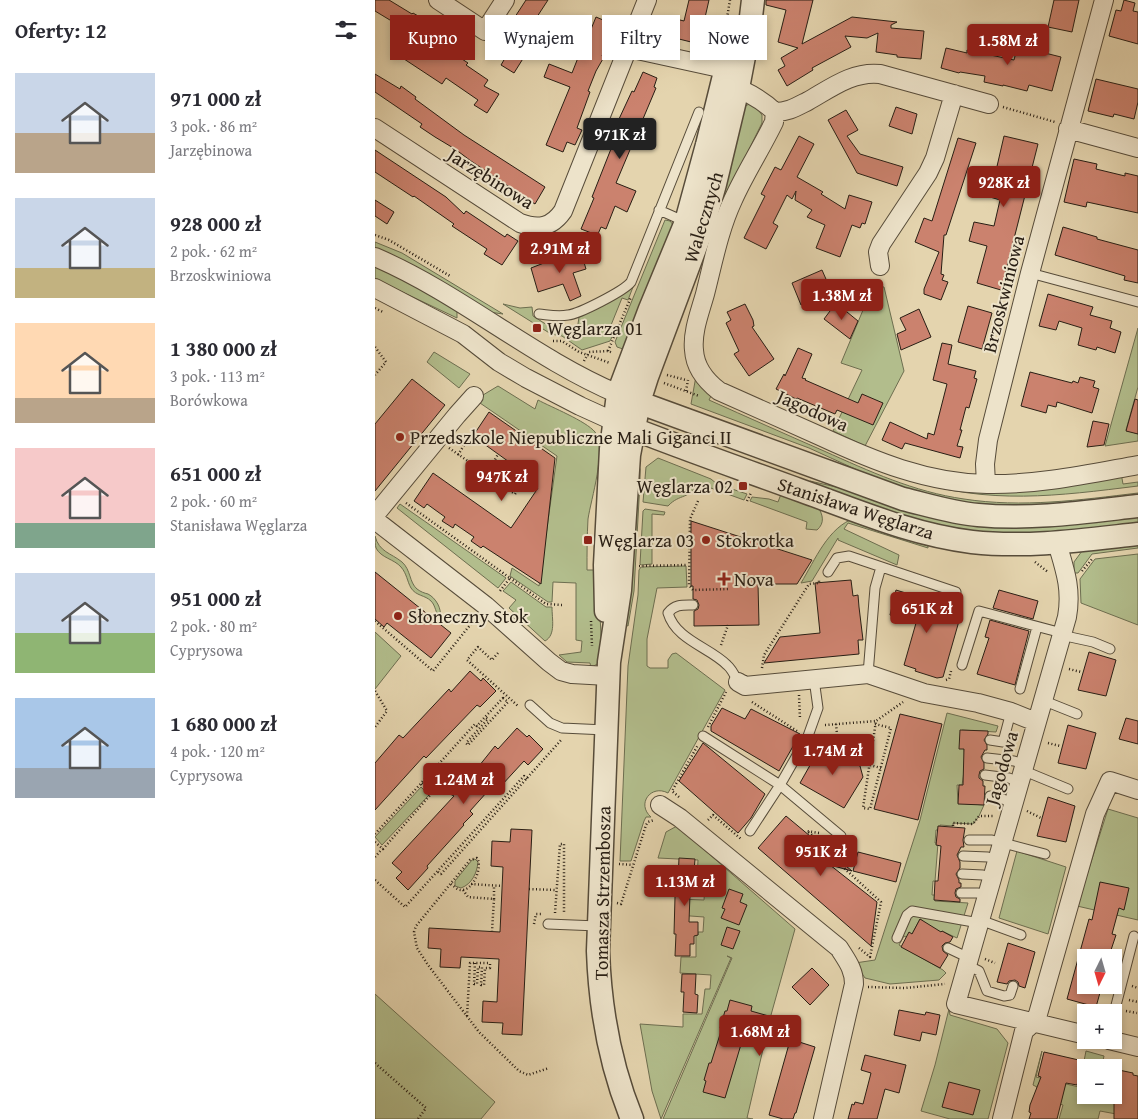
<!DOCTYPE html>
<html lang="pl">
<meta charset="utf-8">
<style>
:root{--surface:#fff;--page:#f2f2f3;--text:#2b2b33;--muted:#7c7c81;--accent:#8f2418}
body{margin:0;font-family:"Gentium Book Plus",serif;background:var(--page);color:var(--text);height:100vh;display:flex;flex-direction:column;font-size:19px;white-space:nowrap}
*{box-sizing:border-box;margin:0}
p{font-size:16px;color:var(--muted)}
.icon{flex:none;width:28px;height:28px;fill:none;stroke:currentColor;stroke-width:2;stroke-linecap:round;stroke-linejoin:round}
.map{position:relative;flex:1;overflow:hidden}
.side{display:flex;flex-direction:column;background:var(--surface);width:375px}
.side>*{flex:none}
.top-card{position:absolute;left:15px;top:15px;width:475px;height:45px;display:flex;gap:10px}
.needle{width:32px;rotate:185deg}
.controls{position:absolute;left:702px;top:949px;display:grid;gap:10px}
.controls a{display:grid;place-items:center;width:45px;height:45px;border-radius:0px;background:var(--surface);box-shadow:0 2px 8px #0003;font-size:25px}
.price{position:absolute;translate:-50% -42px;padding:0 11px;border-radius:5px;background:var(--accent);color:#fff;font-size:16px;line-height:32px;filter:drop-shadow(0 1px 2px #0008)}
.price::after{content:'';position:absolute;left:50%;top:30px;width:15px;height:11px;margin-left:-8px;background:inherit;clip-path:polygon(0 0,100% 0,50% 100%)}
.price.active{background:#222;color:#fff}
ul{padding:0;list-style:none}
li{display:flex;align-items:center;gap:15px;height:125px;padding:0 15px}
li span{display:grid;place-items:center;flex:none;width:140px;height:100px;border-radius:0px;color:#555}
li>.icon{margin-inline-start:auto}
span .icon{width:60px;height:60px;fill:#fffc;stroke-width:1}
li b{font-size:21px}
h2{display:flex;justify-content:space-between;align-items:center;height:60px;padding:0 15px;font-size:21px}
.pill{padding:0 18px;border-radius:0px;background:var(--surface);box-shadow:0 2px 8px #0003;font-size:18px;line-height:45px}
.pill.active{background:var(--accent);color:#fff}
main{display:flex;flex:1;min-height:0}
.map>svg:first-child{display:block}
</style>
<main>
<section class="side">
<h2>Oferty: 12<svg class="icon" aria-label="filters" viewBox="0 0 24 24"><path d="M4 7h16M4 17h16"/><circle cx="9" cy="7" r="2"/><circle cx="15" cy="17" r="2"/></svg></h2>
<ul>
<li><span style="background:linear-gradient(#c9d6e8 60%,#b9a48a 0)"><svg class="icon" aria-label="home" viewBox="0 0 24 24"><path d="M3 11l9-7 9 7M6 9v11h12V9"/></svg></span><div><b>971 000 zł</b><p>3 pok. · 86 m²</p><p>Jarzębinowa</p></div></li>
<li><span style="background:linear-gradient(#c9d6e8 70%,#c2b280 0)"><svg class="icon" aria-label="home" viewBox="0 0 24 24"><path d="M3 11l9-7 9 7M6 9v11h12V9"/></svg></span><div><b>928 000 zł</b><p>2 pok. · 62 m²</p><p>Brzoskwiniowa</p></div></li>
<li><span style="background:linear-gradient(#ffd9b3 75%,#b9a48a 0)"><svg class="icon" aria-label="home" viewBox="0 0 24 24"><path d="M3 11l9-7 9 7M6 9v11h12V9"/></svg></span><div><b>1 380 000 zł</b><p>3 pok. · 113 m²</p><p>Borówkowa</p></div></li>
<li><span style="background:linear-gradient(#f6c9c9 75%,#7fa58c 0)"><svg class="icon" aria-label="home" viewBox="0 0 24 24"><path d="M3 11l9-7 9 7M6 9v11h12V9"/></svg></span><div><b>651 000 zł</b><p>2 pok. · 60 m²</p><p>Stanisława Węglarza</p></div></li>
<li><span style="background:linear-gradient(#c9d6e8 60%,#8fb573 0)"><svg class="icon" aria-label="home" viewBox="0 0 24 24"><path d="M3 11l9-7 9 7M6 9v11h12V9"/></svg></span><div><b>951 000 zł</b><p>2 pok. · 80 m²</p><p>Cyprysowa</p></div></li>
<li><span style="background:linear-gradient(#a9c7e8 70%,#9aa5b1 0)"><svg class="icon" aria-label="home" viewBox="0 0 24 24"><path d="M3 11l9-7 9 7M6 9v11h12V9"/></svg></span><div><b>1 680 000 zł</b><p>4 pok. · 120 m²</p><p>Cyprysowa</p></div></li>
</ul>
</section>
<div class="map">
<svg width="763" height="1119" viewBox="0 0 763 1119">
<rect width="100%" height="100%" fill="#e4d4ae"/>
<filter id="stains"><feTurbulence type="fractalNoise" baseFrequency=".004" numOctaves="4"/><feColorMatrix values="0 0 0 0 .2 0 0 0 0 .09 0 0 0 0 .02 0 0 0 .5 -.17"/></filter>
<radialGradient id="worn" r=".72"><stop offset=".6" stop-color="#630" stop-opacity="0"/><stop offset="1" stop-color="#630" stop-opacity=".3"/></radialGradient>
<path fill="#b2bd8c" stroke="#6d6e50" d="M374 104 386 107 384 111 387 115V123L345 208 369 107Z
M290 220 295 221 299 226 248 349 242 347 240 342Z
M0 242 27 253 128 314 114 312 37 265 0 248Z
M0 266 34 281 77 307 82 311V318L0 279Z
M498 286 509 287 529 371 490 446 458 431 487 370 466 363Z
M258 287 253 300 247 298 232 335 237 337 235 341 207 350 187 336 176 334 128 304 145 308 157 307 158 316 180 330 202 331 204 317Z
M763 328V387L751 430 763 434V441L730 446Z
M59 352 95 374 84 388 52 362Z
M321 376 337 394 334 400C372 417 410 434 449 451 494 471 539 492 589 499 647 508 705 500 763 493V497L707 504 612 507 556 497 502 479 434 448 316 404Z
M123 386 160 409 163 400C176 407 211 421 220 432 232 449 216 499 213 519 212 536 212 553 212 570H221L224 596 227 654 225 662 216 668 215 663 192 662 184 655 206 652 207 641 201 640V583L178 582 177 602H173L135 576 137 568 164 586 182 456 105 403 108 395Z
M283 458 336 479 342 484 372 494 369 500 322 483C315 500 305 493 293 506L268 502 271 467Z
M263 465 265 469V482L259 591 253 626 250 625Z
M746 473 748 484 763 482V486C682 496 615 505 535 480L536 478Z
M435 481 496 495 551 514H763V523L680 534 599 533 546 522 434 484Z
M406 494 443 507C448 515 450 523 442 530L431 529 432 522 375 501 377 497 394 499 403 502Z
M25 504 131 578 123 588 22 508Z
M270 509 290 512 289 515 277 514V564L266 565 265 564 268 511Z
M480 518 553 546V548L473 523 469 529 524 555 522 565 463 540V538L437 581 426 583C440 560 453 527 480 518Z
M0 536C4 552 16 553 27 562 36 570 34 582 42 589 46 592 49 593 53 594 61 598 67 609 65 617 60 613 61 606 56 601 50 595 41 596 36 588 32 581 32 574 26 567 19 559 6 558 1 548 0 545 0 540 0 536Z
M763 542V548L717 554 703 573H699V562L707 551Z
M763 554V625L706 603 705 579 720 559Z
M311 566 312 587 282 588 272 639V666L275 668H293V660L297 654 301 653 350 690 293 793C276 784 261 804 276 817H271L269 821 256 861H245L253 666 263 595 264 570 266 567Z
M136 582 171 607H177C177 619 181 635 170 641L134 608 141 600 128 591Z
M0 632 26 656 0 689Z
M572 713 623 726 621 732 587 730C586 738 589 743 589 751 590 762 589 774 587 785H582L583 803 609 805 604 816 598 824 578 823V826L565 825V830H561L560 843H563L560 881H558L557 895H560V901L593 903 582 938 567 931 565 934 545 919 537 934 531 937 529 936 524 945 568 970 571 973 564 980 515 984 490 978 480 963 500 960 545 820Z
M46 787 54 795 7 845 0 837Z
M733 809 763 818V920L702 906Z
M302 826 420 929 396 1015 372 1118 378 1119H288L357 958 352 956 356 958 286 1119 277 1091 265 1024 308 1027V1014H327L330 989H335L336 975 305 973 306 957H321V935H323V932H328L329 917 302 915 303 899 329 900 330 886 325 885V881H322L323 860 283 858 291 832Z
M642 851 691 867 673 934 624 918Z
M100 859 103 862C102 873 97 884 86 888L80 886V881L97 860Z
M0 994 120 1102 106 1119H0Z
M574 1009 575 1015 622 1029 633 1043 613 1119H575L546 1111 560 1065Z
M667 1051 661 1077 704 1087 710 1062 709 1061 711 1051 729 1056 727 1065 723 1064 722 1067 711 1068V1095H738L759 1100 763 1118 725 1111 723 1119H684L688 1105 660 1097 662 1087 658 1085Z"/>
<path fill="#cb826e" stroke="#281e14" d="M0 0H14L37 14 38 13 50 20 59 21 76 32 73 37 80 42 75 51 93 63 91 65 113 80 109 86 124 94 112 113 99 105 103 100 71 78 67 84 23 55 38 34 0 11Z
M151 0H173L141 49 130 42 139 29 134 26Z
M314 0H334L324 44 296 37 301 19 309 21Z
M391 0H438L427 44 477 17 522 22 516 25V28L549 31 546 59 522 57V55L501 52 503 33 492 38 470 36 476 47 437 68 438 70 412 86 403 70 410 66 406 58 423 48 403 42 411 10 391 5Z
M679 0H704L697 32 673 27Z
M749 0 760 3 758 11 763 12V44L734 36 741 10 746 11Z
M221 17 240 25 227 56 229 57 221 71 213 91 215 92 202 128 207 130 200 145 192 142 188 152 171 145 195 87 169 77 174 64 197 73 208 45 185 34 189 23 214 34Z
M646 32 662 36 658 50 686 57 677 91 654 85 652 91 628 85V86L609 82 610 76 585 72 584 73 566 68 571 48 592 53V50L639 60Z
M136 48 149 57 139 73 126 65Z
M268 72 282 78 279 87 281 88 241 183 261 191 252 212 240 206 231 229 226 227 223 234H219L206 229 219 198 217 197 247 121 244 119 257 91 259 92Z
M0 74 25 89 26 86 41 97 40 99 89 135 170 187 160 204 96 161 80 149 60 137 45 127 47 124 0 92Z
M721 79 763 89V102L759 119 739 114 738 117 713 111Z
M521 107 542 114 537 134 514 126Z
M471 110 483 130 472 136 485 154 528 167 522 186 482 173 453 120Z
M424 136 439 144 422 177 448 192 446 194 470 209 474 195 497 202 490 224 487 223 485 228 477 225 465 257 441 248 450 225 432 217 437 210 420 200 421 191 417 199 412 195 398 223 403 226 391 249 369 238 390 196 386 194 400 167 406 170Z
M629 136 663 144 626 290 602 283 612 246 594 241 599 222 619 226 625 200 605 194 610 172 620 175Z
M583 138 601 143 571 235H569L566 274 569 275 567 280 573 282 566 300 549 294V289L564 252 540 242 549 218 557 221Z
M0 150 71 197 89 214 91 211 130 237 132 234 143 241 127 265 109 254 112 249 77 226 79 224 39 196 38 197 0 172Z
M699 159 722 164 721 169 750 176V173L763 176V213L712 202 711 207 689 202Z
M0 200 19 212 12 224 0 216Z
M688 227 722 237V239L763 250V283L749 280 750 276 680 255Z
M205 249 211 269 198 273 206 296 195 301 188 284 163 292 156 268Z
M447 270 454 286 445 290 450 295 426 305 417 283Z
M673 294 718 307 715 315 737 321 735 328 746 332 740 353 722 347 721 350 703 345 707 328 684 321 681 330 664 326Z
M461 303 483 321 475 339 449 319Z
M370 304 378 320 379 326 377 327 399 359 374 376 359 354 364 351 351 323 356 320 352 312Z
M593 306 617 313 607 349 583 342Z
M544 309 556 337 526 350 522 334 531 330 525 318Z
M567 343 577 345 573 364 601 371 599 378 602 379 594 408 591 407 585 430H587L582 446 588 447 585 458 530 443 527 449 507 440 515 422 552 439 553 433 559 435 572 384 558 380Z
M423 348 437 354 427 378 431 379 430 380 483 403 487 394 508 403 498 425 462 410 460 414 422 398 421 399 401 389 409 374 410 376Z
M655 372 697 383 698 381 703 383 705 377 720 381 718 387 724 389 717 413 682 402 681 407 673 405 671 413 646 406Z
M37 379 70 405 0 491V424Z
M760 399 763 400V434L751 431Z
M114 412 180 458 166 584 108 546 106 548 96 541 99 537 80 524 78 528 67 521 70 517 52 504 49 508 39 501 58 473 136 528 163 488 152 480 155 477 98 436Z
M718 421 734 424 729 445 712 447Z
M316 521 437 560 422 584H383L384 625 319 626V611L323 609 324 605 322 600 318 599V586H316Z
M0 572 76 633 56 658 12 623 9 627 0 619Z
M476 580 478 596 483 595 484 607 488 640H483L484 654 389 663 405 637 445 633 440 583Z
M521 590 547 598 546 602 569 609V613L573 617H577L581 613 586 614 568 677 562 678 540 671 541 669 529 665 541 623 515 615Z
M624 590 663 601 658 619 618 608Z
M615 620 654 631 640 685 602 674 614 638 610 637Z
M714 652 741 660 731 696 703 690Z
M95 671 106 681 108 678 121 691 105 707 102 705 51 758 49 756 0 810V763L24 735 28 738 74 689 76 692Z
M347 708 370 719 376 709 425 734 404 771 336 731V726Z
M525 714 567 724 543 820 499 809Z
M751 718 763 721V744L744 739Z
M693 725 721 733 711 769 683 763Z
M142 728 152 737 154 735 168 749 153 765 149 761 126 786 121 782 95 811 98 814 88 824 89 825 52 866 53 868 33 890 21 878 27 872 17 863 79 796 75 794 97 769 100 771 120 746 123 749Z
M585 730 613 731V734L609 740 612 745V750H610L606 757 609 763V769L605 771 604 775V778L608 781V786H610L609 805 583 804 584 785H588L589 749H584Z
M328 743 390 794 376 818 363 833 304 781Z
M447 744 485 766 488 777 469 808 425 783Z
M673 797 700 806 691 842 662 836Z
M411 816 477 871 455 865 502 902 496 946 383 848Z
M563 826 590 828 588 840 589 847H586L582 855 585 862V868L581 874 584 880V883H586V887L581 889 580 893 581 897 585 899V902L559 900 560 881H563L566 846 561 845Z
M136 829 157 830 147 1035 127 1034 128 1023 107 1022 108 1001 122 1002 124 959 86 957 85 968 65 967 66 949 53 948 54 928 125 932 128 867 116 866 117 841 135 842Z
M483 852 526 863 521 882 478 871Z
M304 858 320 859 319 871 323 872 322 881H325V895L315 894 314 922H323V935L319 936V944H315V956H300L301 934H299L300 897 301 879H303Z
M725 882 754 888 749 910 744 908 737 934 741 935 735 953H732L730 958H711V985H723L722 988 726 989 721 1007 692 999 714 919 717 920Z
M354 889 368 894 365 902 372 905 364 925 346 918 350 909 347 908Z
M545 919 566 932 567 931 578 937 575 942 570 943 567 946 568 951 573 955 565 968 526 947 534 932 537 934Z
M352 927 365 931 358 949 346 945Z
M633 943 660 952 650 988 644 986 643 982 640 980 634 981 632 984 622 982Z
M437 968 454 985 435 1005 417 987Z
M307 974H321L320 994 323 995 322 1013 308 1012 309 992H306Z
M355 1000 377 1006 376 1011 422 1024 418 1040 440 1047 421 1113H420L418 1119H408L394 1115 414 1044 370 1031 350 1098 328 1092 331 1081 329 1080 334 1063H336L347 1028H345L350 1011H352Z
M524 1010 550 1015 551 1012 565 1015 561 1035 547 1032 545 1041 519 1035Z
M669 1052 708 1061 702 1085 691 1083 682 1119H654L656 1113 654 1112 655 1105 666 1077 663 1076Z
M490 1055 531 1065 524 1093 510 1089 502 1119H473L477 1104 479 1105 480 1102 488 1104 496 1073 486 1070Z
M739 1069 758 1073V1075L763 1076V1119H739Z
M574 1082 605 1090 598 1115 567 1107Z"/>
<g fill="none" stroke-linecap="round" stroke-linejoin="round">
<defs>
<path id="service" d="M284 210 311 222
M655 273 763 302
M164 314C174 315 183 317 193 315 204 314 249 291 256 282L324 112
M453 572 462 558 474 556 581 592 575 611
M318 605C308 605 300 604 293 613 301 640 334 647 352 665 357 669 360 676 363 682
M686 635 718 642 735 649
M587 665 604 611 687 633
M493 674 500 588 506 567
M645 689 662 627
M667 700 702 714
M155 705 175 723 187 728 231 730
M328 736 405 785 466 836
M615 740 628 742 636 712
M612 758 639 761 649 764
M647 770 693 789
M610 775 634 778 644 782
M615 796 628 799 638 804
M375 831 405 785 433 736 443 708 439 679
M594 840H617L670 854
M588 856 613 857 622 861
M587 874 608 875 617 879
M586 893H603L611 896
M605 920 646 935
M173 924 223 926
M522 938 532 915 537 911 604 923
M573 948 594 958
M592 965 604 971 612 991 629 996 635 995 638 986
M739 1013 759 936"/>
<path id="minor" d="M63 0 110 31 130 0
M253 48 363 72
M352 85C370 90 386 99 400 112 413 112 421 107 433 101 456 88 478 71 505 74L614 104
M400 112 399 122C386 149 370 173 358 200 344 230 338 263 330 294 325 312 317 332 319 350 320 368 331 381 344 391 377 406 411 421 445 436 499 461 552 483 612 484 663 485 713 474 763 465
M0 128 145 223C164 230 177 227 188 211L272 0
M693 129 763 148
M0 257C86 294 158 358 243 394
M505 266 503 252 506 244 553 173 560 158 579 94
M0 288 88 334 124 362 151 378 205 406 238 421
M611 484 610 464 613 440 655 273 729 0
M0 515 82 415 99 396
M0 520 111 606 174 662 186 671 197 674 233 676
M682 543C690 570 697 589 692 617L581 1004 711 1035
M363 682 370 686 493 674 549 693 603 703 636 712 661 722
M285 805 305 818 464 948C472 961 479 969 479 984L448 1119
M734 1040 763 1047
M627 1119 649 1031 659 1022 663 1014 720 814 735 781 763 790"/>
<path id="tertiary" d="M249 397 528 499C553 505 578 513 603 515 657 520 710 512 763 506
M246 424C306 448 367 469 427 491 483 511 538 535 597 542 653 548 708 540 763 534
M231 611 230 565 236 449 243 394 275 309 311 222 332 145 359 35
M257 1119C235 1065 225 1009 223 951L234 662 245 590 254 455 264 402 272 377 328 227 340 184 363 88 375 25 378 0"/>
</defs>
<use href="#service" stroke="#574c3a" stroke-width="11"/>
<use href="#minor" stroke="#574c3a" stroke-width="20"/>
<use href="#tertiary" stroke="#574c3a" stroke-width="25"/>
<path stroke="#281e14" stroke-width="2.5" stroke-dasharray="1 2.5" stroke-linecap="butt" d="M352 18 355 0
M628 107 680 122
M0 235 14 240 75 276
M0 308 8 312
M178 341H187L204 352 235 363
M0 347 11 362 0 375
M233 351 256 297
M209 361 214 352 233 351 238 353
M292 375 311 380
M289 383 324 396
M311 391 313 380
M74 448 140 494 153 475
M83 455 95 435 98 436
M112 475 123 454
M323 501 315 519 314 585 318 590 353 589
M372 501 376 493
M31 503 135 578 125 591
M660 562 673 572
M264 566 311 565
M707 571 718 558
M135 578 171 604 187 605
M0 621 58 671 100 619
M216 621 217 646
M346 645 353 625
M123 653 117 660 103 647 92 660 143 706
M387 668 389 655 434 584 444 583V579
M694 669 706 672
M571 680 574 679 576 671
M0 691 12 711 0 727
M424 695 425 719
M128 698 133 702 93 745 91 743 113 719 110 717Z
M377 702 422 731V729
M461 724 464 754
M500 724 516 728 495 809 488 808 501 721 528 702
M450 725 501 721
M333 727 351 692
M673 743 685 746
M495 765 506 768
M304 797 297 791 323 745
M652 811 666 818
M333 820 338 815 366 839
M578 826V823L598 824 604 816H620
M444 833 432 831 465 857 469 868 506 902 495 957 484 948
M0 834 100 724 102 726 110 717
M0 842 8 849 57 793 46 783
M0 857 7 849
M464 860 466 847
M244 864 258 865
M63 872 66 874 187 739
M0 880 30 907 149 776 152 779
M76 884C79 886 82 890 86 890 98 891 108 867 102 858L95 860 41 926 39 932 42 948 53 965 104 1032 144 1071 153 1075 174 1068
M96 884 127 886
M154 889 181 890
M88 890 93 897 119 899 117 931
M119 899V886
M242 903 246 904 271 825 273 822 279 820
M180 913 185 844H189V913
M159 924 161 914H168
M610 959 620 963
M100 963 99 984H102L103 967H107L106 985H109L110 968H115V963
M757 986 763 988
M493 987 530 988 570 984
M754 1000 763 1002
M751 1011 762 1013
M92 1016 95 963H115
M0 1063 51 1108 43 1119"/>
<use href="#service" stroke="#ede3ca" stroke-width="9"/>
<use href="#minor" stroke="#ede3ca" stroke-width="18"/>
<use href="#tertiary" stroke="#ede3ca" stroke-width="22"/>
</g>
<g fill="#8f2418" stroke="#ede3ca" stroke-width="2">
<rect x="157" y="323" width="10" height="10" rx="2.5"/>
<circle cx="25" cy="437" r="5"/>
<rect x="363" y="481" width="10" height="10" rx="2.5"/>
<rect x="208" y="535" width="10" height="10" rx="2.5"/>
<circle cx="331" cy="540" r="5"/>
<path d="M346.5 571.5h5v5h5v5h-5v5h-5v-5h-5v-5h5z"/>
<circle cx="23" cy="616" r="5"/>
</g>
<g text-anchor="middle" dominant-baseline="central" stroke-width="4" stroke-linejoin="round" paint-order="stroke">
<g font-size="19" fill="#281e14" stroke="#ede3ca">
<text transform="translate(116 178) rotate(32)">Jarzębinowa</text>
<text transform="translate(328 217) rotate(-73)">Walecznych</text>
<text transform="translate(628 294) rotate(-76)">Brzoskwiniowa</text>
<text transform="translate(438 410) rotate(24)">Jagodowa</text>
<text transform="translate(481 508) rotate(18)">Stanisława Węglarza</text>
<text transform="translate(626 768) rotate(-74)">Jagodowa</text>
<text transform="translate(227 893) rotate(-89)">Tomasza Strzembosza</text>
</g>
<g font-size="19" fill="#281e14" stroke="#ede3ca" text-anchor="start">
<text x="172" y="328">Węglarza 01</text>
<text x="35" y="437">Przedszkole Niepubliczne Mali Giganci II</text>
<text x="358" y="486" text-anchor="end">Węglarza 02</text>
<text x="223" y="540">Węglarza 03</text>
<text x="341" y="540">Stokrotka</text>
<text x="359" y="579">Nova</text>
<text x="33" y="616">Słoneczny Stok</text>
</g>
</g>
<rect width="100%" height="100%" filter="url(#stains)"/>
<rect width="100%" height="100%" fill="url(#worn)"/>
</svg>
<div class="controls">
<a><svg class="needle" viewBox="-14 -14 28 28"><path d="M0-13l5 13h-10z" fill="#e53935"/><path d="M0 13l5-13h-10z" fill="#7c7c81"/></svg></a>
<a>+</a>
<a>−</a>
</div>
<b class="price" style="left:633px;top:66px">1.58M zł</b>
<b class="price active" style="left:245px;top:160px">971K zł</b>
<b class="price" style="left:629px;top:208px">928K zł</b>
<b class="price" style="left:185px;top:274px">2.91M zł</b>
<b class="price" style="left:467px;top:321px">1.38M zł</b>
<b class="price" style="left:127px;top:502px">947K zł</b>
<b class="price" style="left:552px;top:634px">651K zł</b>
<b class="price" style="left:458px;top:776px">1.74M zł</b>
<b class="price" style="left:89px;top:805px">1.24M zł</b>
<b class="price" style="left:446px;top:877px">951K zł</b>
<b class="price" style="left:310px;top:907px">1.13M zł</b>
<b class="price" style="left:385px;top:1057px">1.68M zł</b>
<div class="top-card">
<a class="pill active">Kupno</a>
<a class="pill">Wynajem</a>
<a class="pill">Filtry</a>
<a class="pill">Nowe</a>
</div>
</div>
</main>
